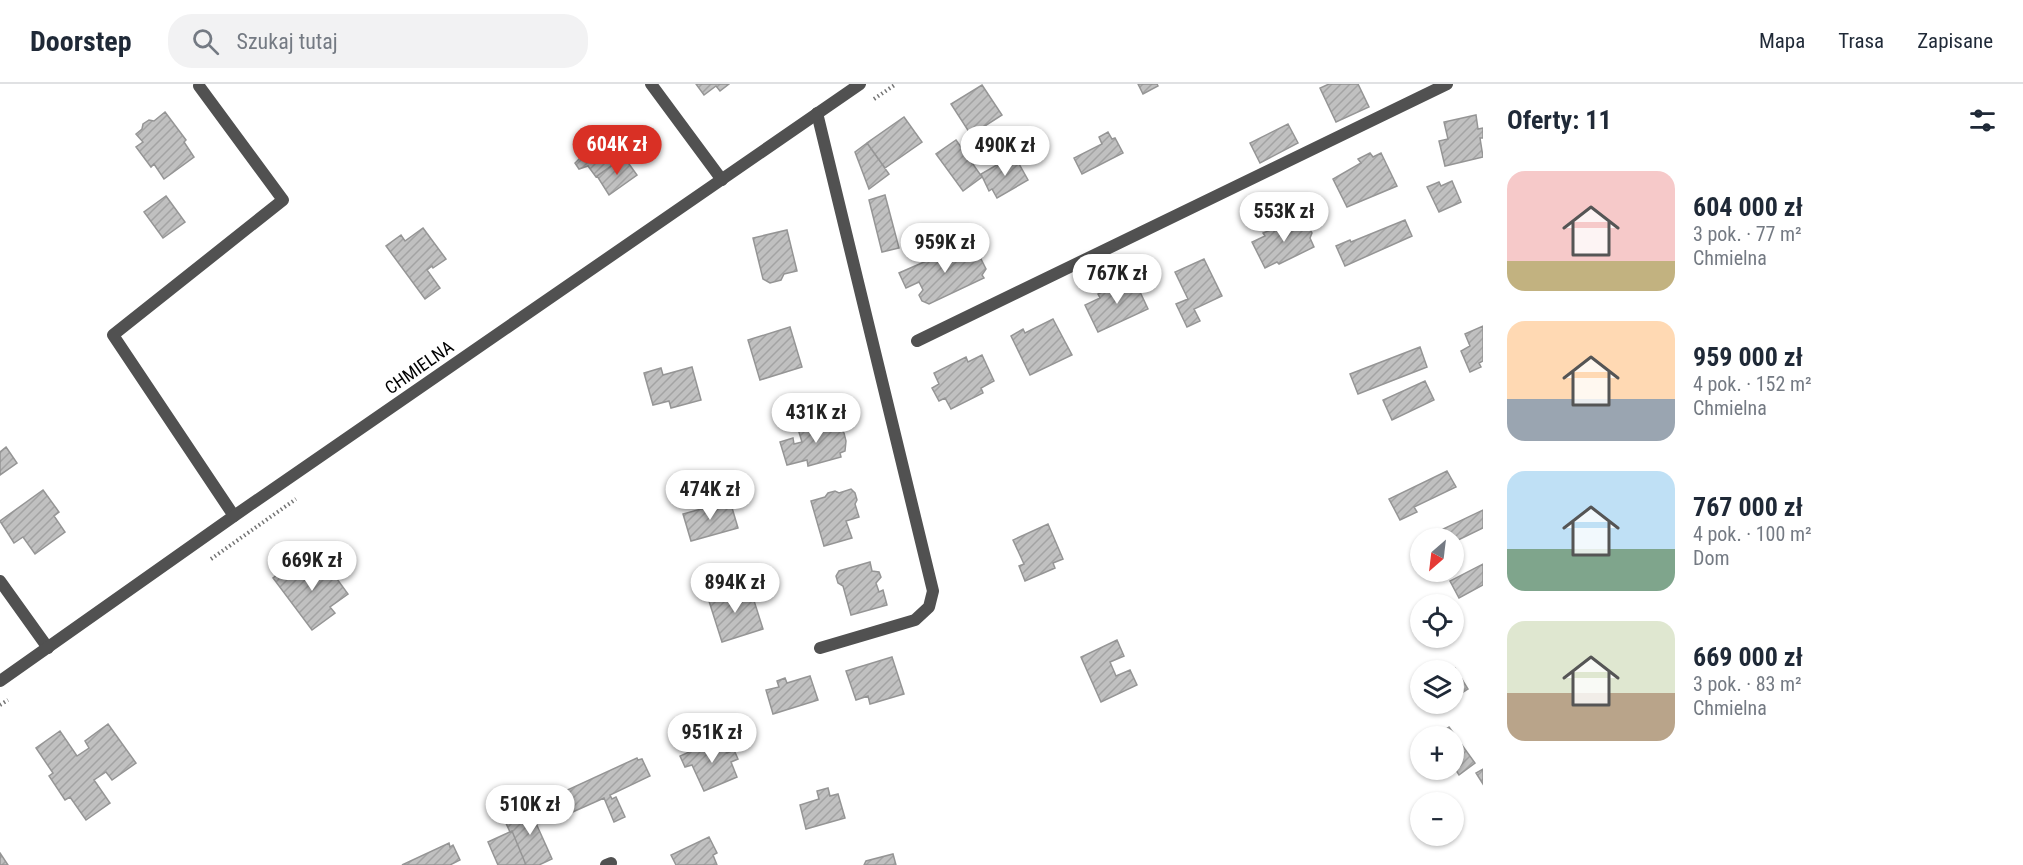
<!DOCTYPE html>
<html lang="pl">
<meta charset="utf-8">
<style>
:root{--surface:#fff;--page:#f2f2f3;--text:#1f2937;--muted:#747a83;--line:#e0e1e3;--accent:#d93025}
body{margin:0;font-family:"Roboto Condensed",sans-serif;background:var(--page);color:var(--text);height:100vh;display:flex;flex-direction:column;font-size:22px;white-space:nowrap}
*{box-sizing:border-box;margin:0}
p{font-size:20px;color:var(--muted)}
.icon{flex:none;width:33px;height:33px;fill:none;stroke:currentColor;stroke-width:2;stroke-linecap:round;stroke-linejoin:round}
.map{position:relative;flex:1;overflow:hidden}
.drawer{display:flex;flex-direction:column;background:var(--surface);width:540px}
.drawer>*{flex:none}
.needle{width:39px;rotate:208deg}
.fabs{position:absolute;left:1410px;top:444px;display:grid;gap:12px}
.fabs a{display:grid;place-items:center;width:54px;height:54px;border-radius:50%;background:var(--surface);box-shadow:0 2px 4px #0004;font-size:30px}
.price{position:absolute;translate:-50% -51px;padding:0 14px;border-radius:21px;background:#fff;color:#222;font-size:20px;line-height:39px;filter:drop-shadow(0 2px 3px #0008)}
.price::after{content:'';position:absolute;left:50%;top:36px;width:18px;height:14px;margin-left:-9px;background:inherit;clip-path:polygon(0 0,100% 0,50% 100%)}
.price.on{background:var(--accent);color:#fff}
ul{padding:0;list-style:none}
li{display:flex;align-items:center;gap:18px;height:150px;padding:0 24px}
li span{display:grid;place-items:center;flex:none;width:168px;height:120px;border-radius:18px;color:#555}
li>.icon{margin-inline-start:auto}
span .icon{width:72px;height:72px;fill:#fffc;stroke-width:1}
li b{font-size:26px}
h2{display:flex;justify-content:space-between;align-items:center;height:72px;padding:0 24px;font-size:26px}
header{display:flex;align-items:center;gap:36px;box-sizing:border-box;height:84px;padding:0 30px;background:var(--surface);border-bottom:2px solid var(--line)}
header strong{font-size:28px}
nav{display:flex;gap:33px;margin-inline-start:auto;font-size:21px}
.search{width:420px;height:54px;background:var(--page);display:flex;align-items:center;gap:15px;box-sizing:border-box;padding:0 21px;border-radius:24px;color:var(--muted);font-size:22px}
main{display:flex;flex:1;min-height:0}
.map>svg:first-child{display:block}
</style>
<header>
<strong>Doorstep</strong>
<div class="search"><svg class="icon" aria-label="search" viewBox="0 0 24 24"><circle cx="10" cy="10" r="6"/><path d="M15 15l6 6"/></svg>Szukaj tutaj</div>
<nav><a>Mapa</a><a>Trasa</a><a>Zapisane</a></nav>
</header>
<main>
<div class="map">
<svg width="1483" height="781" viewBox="0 0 1483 781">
<defs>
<pattern id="building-hatch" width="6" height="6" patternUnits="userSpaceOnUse" patternTransform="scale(1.5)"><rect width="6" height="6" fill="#c0c0c0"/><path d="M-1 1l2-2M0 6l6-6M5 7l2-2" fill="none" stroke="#a3a3a3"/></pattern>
</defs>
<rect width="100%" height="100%" fill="#fff"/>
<path fill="url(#building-hatch)" stroke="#959595" stroke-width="1.5" d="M696 0H729L720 7 716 2 704 11Z
M1138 0H1157L1158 2 1143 10Z
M1329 0H1358L1369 23 1336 38 1320 4Z
M982 1 1002 31 971 51 951 20Z
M165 28 186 56 184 58 194 73 164 95 154 80 151 83 136 63 143 58 136 50 142 45 143 40 149 36 154 37Z
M1476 31 1478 45 1483 44V54H1480L1483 73 1445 82 1439 57 1448 55 1444 38Z
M904 33 922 58 885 84 867 59Z
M1288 40 1298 59 1260 79 1250 59Z
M605 45 625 72 596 93 588 82 579 85 575 79 581 73 576 65Z
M1108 48 1112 55 1115 54 1123 69 1082 90 1074 74 1102 60 1099 53Z
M956 56 982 93 963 107 936 70Z
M867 59 889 90 869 105 855 68Z
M1370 69 1373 73 1381 69 1397 102 1347 123 1333 95 1361 79 1358 75Z
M1014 71 1028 96 997 114 992 105 989 107 981 90Z
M624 73 637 91 609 111 597 92Z
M1452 97 1461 118 1439 128 1427 103 1439 98 1441 102Z
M885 111 899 164 882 168 869 116Z
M166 112 185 138 163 154 144 128Z
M1299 132 1304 141 1309 143 1312 149 1310 154 1314 163 1279 180 1277 178 1265 184 1252 158 1265 152 1263 149 1273 145 1274 147 1281 143 1280 141Z
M1405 136 1412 152 1345 182 1336 162 1350 156 1351 158Z
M423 144 446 175 433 184 432 182 427 186 440 204 425 215 386 162 401 151 405 157Z
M787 146 797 187 784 190 781 196 770 199 763 195 753 154Z
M965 160 970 171 972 170 974 175H981L986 185 982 191 984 194 929 220 922 217 919 211 923 206 919 198 906 204 899 189Z
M1204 175 1222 212 1194 225 1200 237 1187 243 1176 220 1188 215 1175 188Z
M1133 193 1148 225 1098 248 1085 221 1100 214 1098 210Z
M1053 235 1072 271 1030 291 1011 252 1023 245 1025 249Z
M1483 242V277L1479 279 1481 283 1470 288 1461 267 1470 262 1465 250Z
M790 243 802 283 760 296 748 256Z
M1420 263 1427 283 1358 310 1350 290Z
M982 271 994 297 981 304 983 309 951 325 945 314 939 317 932 304 939 300 934 289 966 273 968 278Z
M692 283 701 316 671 324 669 317 653 321 644 289 661 284 663 291Z
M1425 297 1434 316 1392 336 1383 316Z
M831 336 832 341 837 339 844 349 846 357 845 367 840 369 841 373 808 382 807 376 787 381 780 358 793 354 794 360 802 358 798 345Z
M6 363 17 379 0 391V368Z
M1447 387 1456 403 1414 423 1417 428 1400 436 1389 415Z
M851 405 855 409 857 416 855 420 859 433 846 437 852 454 824 462 811 417 825 413 828 409 835 407 839 409Z
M43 406 59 428 54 432 65 448 35 470 23 453 14 459 0 437Z
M730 417 738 444 691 457 683 430Z
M1483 426V444L1454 458V454H1447L1443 445Z
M1048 440 1063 475 1053 479 1055 484 1025 497 1019 482 1024 480 1013 456Z
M321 473 348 510 330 523 335 529 312 546 273 494 288 483 295 493Z
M870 478 872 487 879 488 881 493 876 499 879 508 883 506 887 521 851 531 843 502 838 499 836 492 839 487Z
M1483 480V501L1459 514 1450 497Z
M749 501 763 545 722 558 708 514Z
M1117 556 1124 572 1110 578 1116 592 1130 586 1137 601 1101 618 1081 573Z
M892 573 904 610 870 620 868 612 856 616 846 587Z
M1455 584 1468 605 1454 614V586H1450Z
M810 592 818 616 773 630 766 606 779 603 777 597 785 594 787 599Z
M108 640 136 679 112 696 106 688 94 696 110 719 86 736 70 713 65 716 49 692 53 689 36 664 60 647 77 672 89 664 85 657Z
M1449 643 1475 679 1459 691 1454 683V652H1438L1437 651Z
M720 654 727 669 734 666 738 675 731 678 737 693 704 707 692 681 685 683 680 672Z
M637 674 638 676 642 675 650 692 610 711 612 715 616 713 625 733 614 738 604 714 566 731 565 729 560 731 552 713Z
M1483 685V700L1476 689Z
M828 704 830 712 838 710 845 734 806 745 800 721 819 715 817 707Z
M544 719 549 731 535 737 552 775 539 781H526L512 747 510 748 505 737Z
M512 747 526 781H498L488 758Z
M709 753 717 769 713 771 717 781H676L671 771Z
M449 759 450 763 453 761 460 776 450 781H402Z
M0 769 8 781H0Z
M893 770 896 781H864L866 777Z"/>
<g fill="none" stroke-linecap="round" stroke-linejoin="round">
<path stroke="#737373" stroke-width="4" stroke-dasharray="1.5 3" stroke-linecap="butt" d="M874 15 896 0
M211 475 296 415
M0 621 8 616"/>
<path stroke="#515151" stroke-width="12" d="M199 2 283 116 113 251 234 432
M817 29 933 507 929 523 915 536 820 564
M917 257 1447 0"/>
<path stroke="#515151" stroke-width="12" d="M651 0 722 96
M0 497 48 564
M606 781 611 779"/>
<path stroke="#515151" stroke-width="12" d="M0 597 234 432 860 0"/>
</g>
<g text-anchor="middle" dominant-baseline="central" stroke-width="4.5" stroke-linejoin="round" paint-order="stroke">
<g font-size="18" fill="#000" stroke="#fff">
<text transform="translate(419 283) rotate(-35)">CHMIELNA</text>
</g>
</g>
</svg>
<div class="fabs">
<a><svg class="needle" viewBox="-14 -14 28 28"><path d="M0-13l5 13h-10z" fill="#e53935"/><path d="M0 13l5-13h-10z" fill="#747a83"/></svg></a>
<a><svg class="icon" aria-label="locate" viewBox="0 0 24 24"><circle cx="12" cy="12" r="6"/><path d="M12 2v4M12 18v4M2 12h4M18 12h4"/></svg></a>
<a><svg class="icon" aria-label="layers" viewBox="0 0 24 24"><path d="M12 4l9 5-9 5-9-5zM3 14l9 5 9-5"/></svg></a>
<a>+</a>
<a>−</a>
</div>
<b class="price on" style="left:617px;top:92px">604K zł</b>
<b class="price" style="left:1005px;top:93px">490K zł</b>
<b class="price" style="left:1284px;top:159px">553K zł</b>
<b class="price" style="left:945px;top:190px">959K zł</b>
<b class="price" style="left:1117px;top:221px">767K zł</b>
<b class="price" style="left:816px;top:360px">431K zł</b>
<b class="price" style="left:710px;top:437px">474K zł</b>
<b class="price" style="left:312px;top:508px">669K zł</b>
<b class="price" style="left:735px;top:530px">894K zł</b>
<b class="price" style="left:712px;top:680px">951K zł</b>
<b class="price" style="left:530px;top:752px">510K zł</b>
</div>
<section class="drawer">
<h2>Oferty: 11<svg class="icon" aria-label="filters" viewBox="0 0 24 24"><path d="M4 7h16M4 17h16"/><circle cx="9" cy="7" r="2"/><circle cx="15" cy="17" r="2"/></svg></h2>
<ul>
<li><span style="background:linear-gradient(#f6c9c9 75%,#c2b280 0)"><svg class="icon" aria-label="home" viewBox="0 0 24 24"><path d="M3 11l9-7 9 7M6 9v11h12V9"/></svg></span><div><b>604 000 zł</b><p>3 pok. · 77 m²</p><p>Chmielna</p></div></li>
<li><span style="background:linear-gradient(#ffd9b3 65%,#9aa5b1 0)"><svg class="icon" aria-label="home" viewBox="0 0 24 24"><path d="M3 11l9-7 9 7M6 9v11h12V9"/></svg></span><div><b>959 000 zł</b><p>4 pok. · 152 m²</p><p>Chmielna</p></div></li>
<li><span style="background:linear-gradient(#bfe0f5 65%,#7fa58c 0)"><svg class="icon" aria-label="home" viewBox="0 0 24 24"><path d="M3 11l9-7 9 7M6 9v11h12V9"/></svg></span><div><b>767 000 zł</b><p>4 pok. · 100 m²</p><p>Dom</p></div></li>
<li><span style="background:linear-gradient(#dfe7d0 60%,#b9a48a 0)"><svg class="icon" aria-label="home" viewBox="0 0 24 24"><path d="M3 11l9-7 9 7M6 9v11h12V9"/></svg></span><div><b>669 000 zł</b><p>3 pok. · 83 m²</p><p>Chmielna</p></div></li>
</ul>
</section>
</main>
